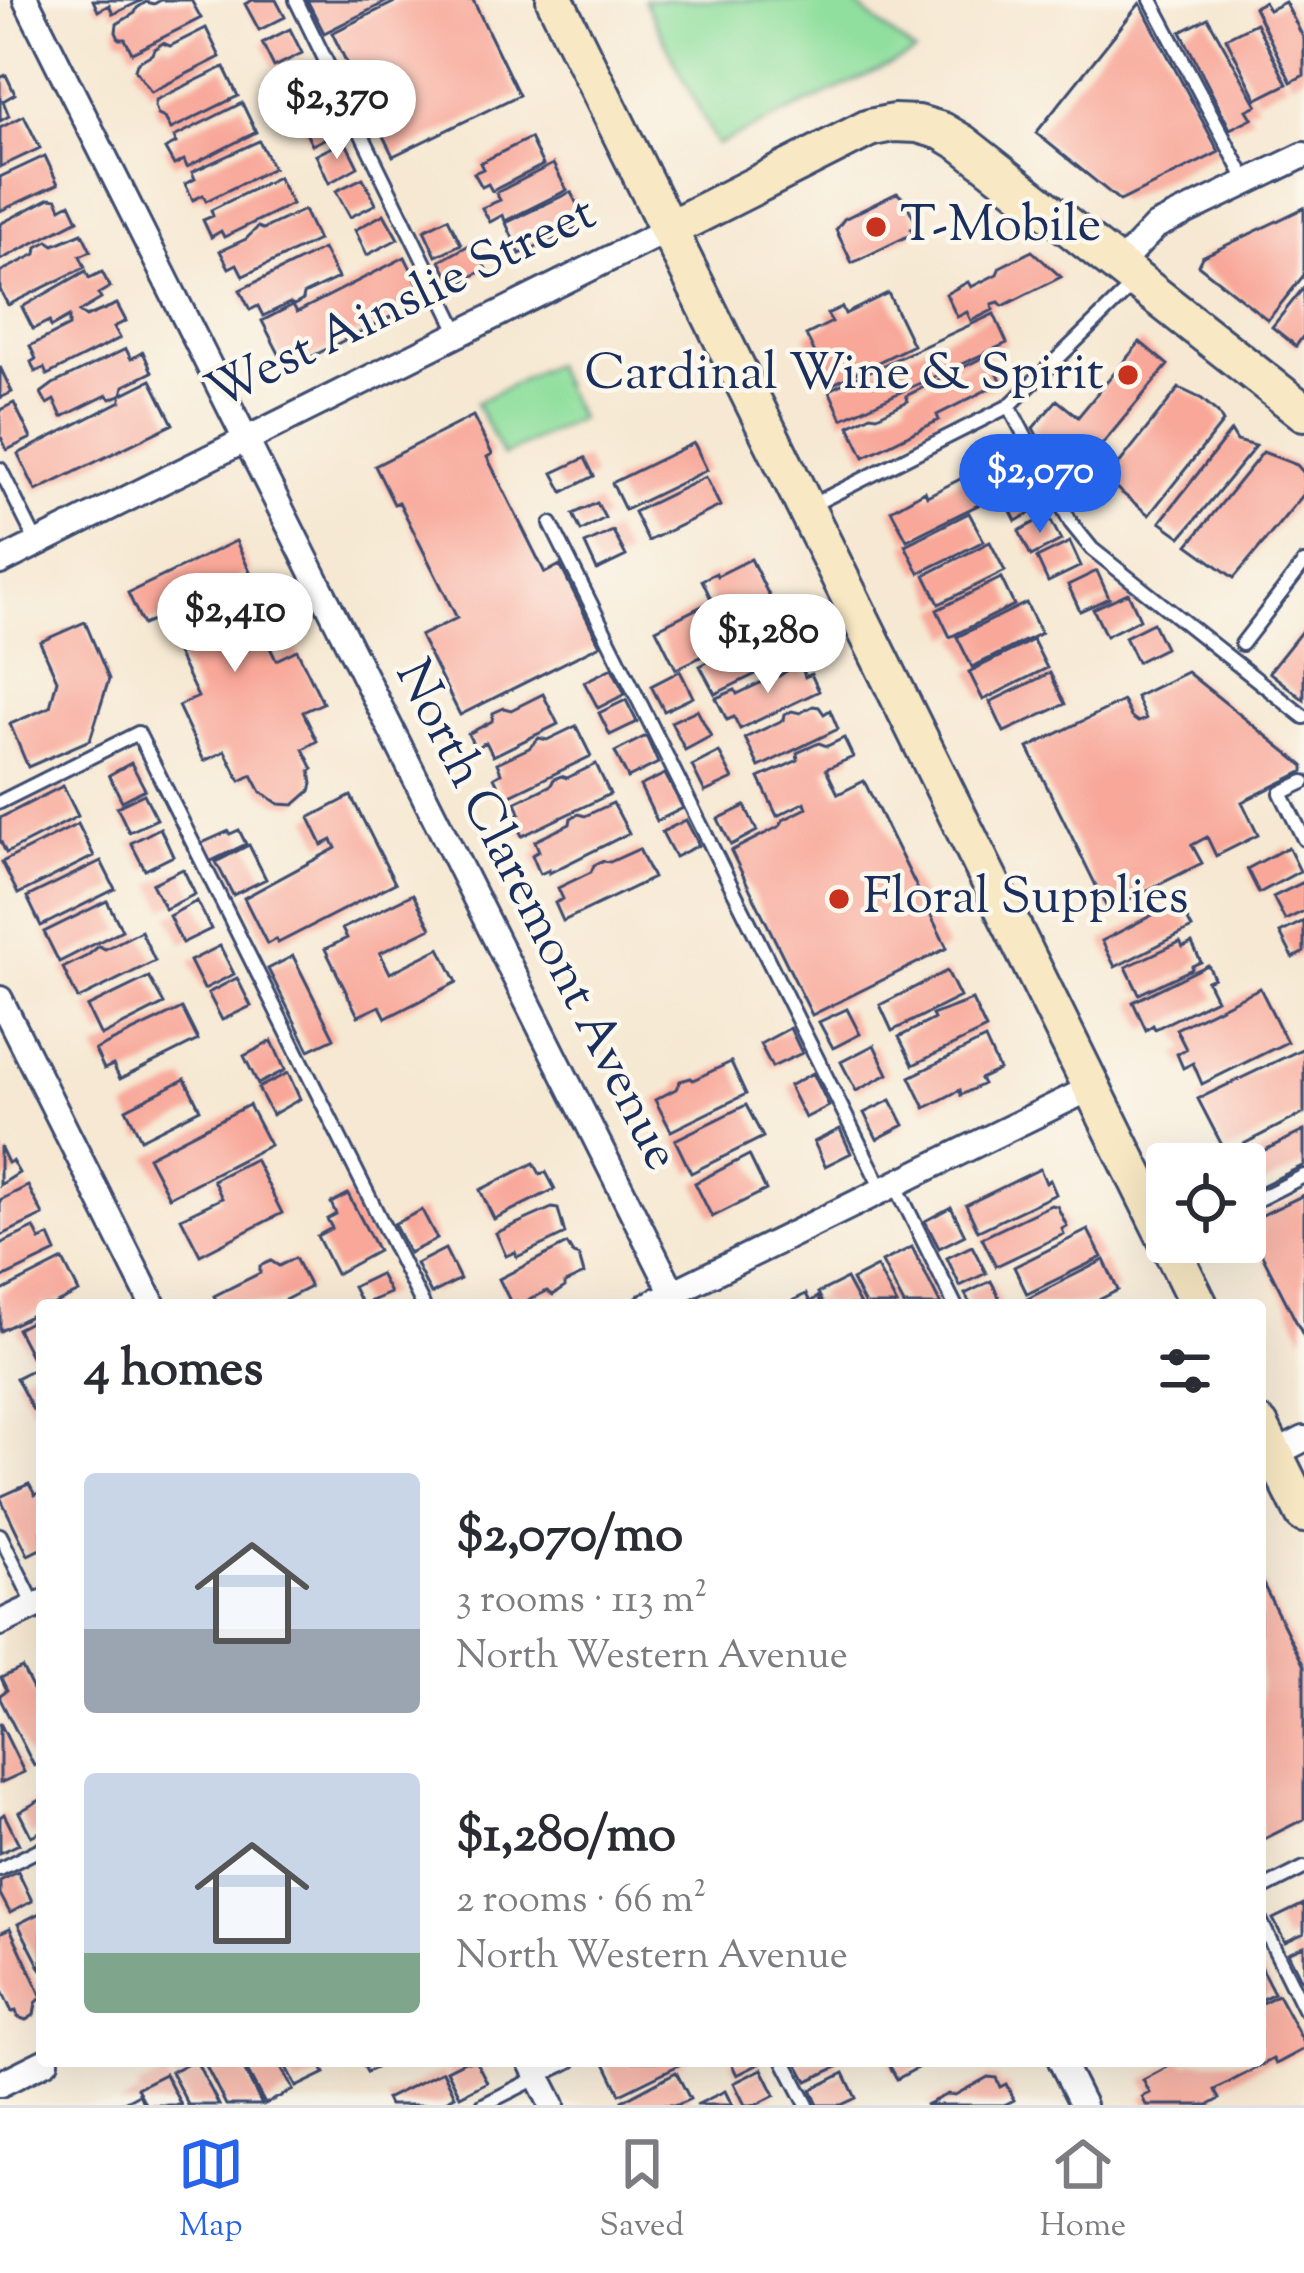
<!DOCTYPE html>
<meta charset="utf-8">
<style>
:root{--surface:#fff;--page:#f7f7f7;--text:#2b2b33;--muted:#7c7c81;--line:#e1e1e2;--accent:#2563eb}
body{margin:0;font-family:"Sorts Mill Goudy",serif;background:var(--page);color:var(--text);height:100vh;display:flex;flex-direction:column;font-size:45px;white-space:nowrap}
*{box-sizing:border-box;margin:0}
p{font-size:39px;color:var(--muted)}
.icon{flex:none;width:66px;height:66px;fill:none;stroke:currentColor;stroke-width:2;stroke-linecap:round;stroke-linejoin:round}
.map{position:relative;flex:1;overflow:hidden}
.sheet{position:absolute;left:36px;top:1299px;width:1230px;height:768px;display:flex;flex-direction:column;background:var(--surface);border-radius:12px;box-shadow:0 12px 48px #0002}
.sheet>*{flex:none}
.buttons{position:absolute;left:1146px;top:1143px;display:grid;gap:24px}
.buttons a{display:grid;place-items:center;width:120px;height:120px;border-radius:12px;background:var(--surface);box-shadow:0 12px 48px #0002;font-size:60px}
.price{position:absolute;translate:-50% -102px;padding:0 27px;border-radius:42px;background:#fff;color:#222;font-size:39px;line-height:78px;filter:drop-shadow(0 3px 6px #0008)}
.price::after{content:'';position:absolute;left:50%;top:72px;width:36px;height:27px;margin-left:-18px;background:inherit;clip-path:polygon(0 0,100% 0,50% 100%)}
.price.selected{background:var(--accent);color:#fff}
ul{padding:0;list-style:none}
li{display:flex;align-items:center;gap:36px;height:300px;padding:0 48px}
li span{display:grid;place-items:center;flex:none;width:336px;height:240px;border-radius:12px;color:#555}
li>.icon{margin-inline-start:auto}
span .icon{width:144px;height:144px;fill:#fffc;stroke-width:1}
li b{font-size:51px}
h2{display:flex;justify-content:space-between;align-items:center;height:144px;padding:0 48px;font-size:51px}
.tabs{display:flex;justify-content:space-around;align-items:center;height:168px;border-top:3px solid var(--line);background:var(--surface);font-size:33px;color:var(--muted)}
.tabs a{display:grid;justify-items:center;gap:6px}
.tabs .selected{color:var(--accent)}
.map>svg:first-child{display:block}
</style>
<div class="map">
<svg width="1304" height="2105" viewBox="0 0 1304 2105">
<rect width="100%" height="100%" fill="#fbf7ec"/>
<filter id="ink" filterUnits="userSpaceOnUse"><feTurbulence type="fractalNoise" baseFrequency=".00833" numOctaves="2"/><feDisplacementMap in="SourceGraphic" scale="24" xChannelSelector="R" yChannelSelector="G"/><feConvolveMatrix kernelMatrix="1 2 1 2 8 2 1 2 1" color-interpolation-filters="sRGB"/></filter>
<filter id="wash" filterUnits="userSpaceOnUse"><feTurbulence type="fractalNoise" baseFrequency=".004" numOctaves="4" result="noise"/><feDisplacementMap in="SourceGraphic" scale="48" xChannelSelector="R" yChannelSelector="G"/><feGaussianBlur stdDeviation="2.7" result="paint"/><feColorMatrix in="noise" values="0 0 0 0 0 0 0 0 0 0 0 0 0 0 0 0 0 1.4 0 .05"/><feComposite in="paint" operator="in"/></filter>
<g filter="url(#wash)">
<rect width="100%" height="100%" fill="#f6e8d2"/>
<path fill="#90df9e" stroke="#56877e" stroke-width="3" d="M644 0H850L915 53 717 145Z
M552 364 579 418 503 456 476 403Z"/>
<g id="blocks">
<path fill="#f8a799" d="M93 0H143L113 14 109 5 98 11Z
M161 0H191L201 18 132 53 125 39H119L116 32 117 24 135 13 137 8 146 2 154 4Z
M253 0H276L285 17 259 30 245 4Z
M307 0H390L324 33Z
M399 0H473L519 95 393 156 332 33Z
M1264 2 1269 10 1285 2 1304 39V75L1291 82 1254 7Z
M1140 3 1219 152 1120 201 1036 133Z
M1208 18 1257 105 1247 110 1252 118 1230 129 1181 32Z
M1256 23 1287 84 1257 99 1226 38Z
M206 28 220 57 151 92 135 69 137 63 152 54 154 49 163 43 170 46Z
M290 29 302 53 274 67 262 43Z
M224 67 238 96 171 129 165 118 158 115 155 106 156 100Z
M309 69 321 92 294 105 283 82Z
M6 75 15 94 3 101 9 116 0 121V78Z
M242 103 256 132 187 167 184 160 174 165 165 149 176 143 174 137Z
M329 105 342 130 312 145 299 119Z
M24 116 40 148 0 167V128Z
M530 138 543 165 492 191 488 184 482 187 474 173 483 169 480 163Z
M259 141 273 168 206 201 203 195 193 200 185 184 195 179 192 172Z
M345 141 358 167 329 183 316 155Z
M45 156 58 184 0 211V177Z
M553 164 567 190 505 221 503 215 490 222 482 208 500 200 496 193Z
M278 177 292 204 224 237 221 231 211 237 203 220 213 216 211 210Z
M363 178 376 204 350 217 336 191Z
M571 192 586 223 520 254 506 223Z
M897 193 904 199 918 226 911 229 914 233 852 263 836 230 844 219Z
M50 198 57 199 61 208 70 203 78 220 0 260V224Z
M1304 208V275L1268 320 1198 265 1202 257Z
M304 210 318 240 243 276 237 264 229 268 220 251 246 239 258 227 263 229Z
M384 214 398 239 367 255 355 230Z
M448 218 461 244 436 256 424 230Z
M82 233 91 251 80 256 85 267 8 305 0 290V272L36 254 37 247 48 241 54 245Z
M473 243 486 269 453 286 440 261Z
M323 249 338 278 304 294 303 300 294 305 290 303 263 316 258 306 250 310 240 290Z
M1032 251 1061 277 1003 306 999 302 992 304 993 310 971 321 967 312 957 317 946 294 968 282 971 287 997 274 1000 267Z
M405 257 426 299 287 369 262 321 293 305 297 312Z
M86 271 89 278 102 272 110 287 98 294 101 299 79 312 86 317 117 304 126 321 114 327 120 338 47 375 44 368 35 372 31 362 36 359 30 346 69 326V317L51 327 49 321 33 329 22 307Z
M1304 287V335L1296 346 1272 327Z
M888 293 913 345 831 385 806 335 832 322 827 314 842 307 845 314Z
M994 314 1007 343 842 419 829 390Z
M1140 342 1168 365 1066 488 1033 428 1057 400 1078 417Z
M126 349 131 359 143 352 152 372 124 386 122 394 111 399 107 395 62 417 54 400 47 404 41 393 53 384Z
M988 355 1002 382 937 415 939 420 864 457 849 426 871 415 877 416 908 401 906 396Z
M0 367 12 392 0 398Z
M151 380 173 424 36 491 18 454 121 401V395Z
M1179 388 1202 399 1218 413 1223 422 1149 515 1106 480Z
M14 403 31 438 7 450 0 435V410Z
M473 416 492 454 487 457 545 573 560 565 600 645 460 715 420 636 457 618 399 502 394 504 375 466Z
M1231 431 1237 441 1256 446 1181 537 1160 522Z
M694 443 707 470 625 510 612 483Z
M1019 449 1033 478 907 540 891 510 925 491 927 496Z
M1263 452 1297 465 1304 473V494L1234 578 1188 545Z
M585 458 594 476 563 492 553 473Z
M706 477 720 506 648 541 634 512Z
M1033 480 1046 504 1016 521 1004 497Z
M597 503 605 518 581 531 573 514Z
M969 513 984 541 919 573 905 545Z
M1048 515 1061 540 1031 556 1019 531Z
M613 531 626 556 597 570 585 544Z
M236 541 250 572 237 579 276 660 297 650 323 703 303 712 317 741 303 749 313 769 310 771 312 784 310 791 294 805 279 804 261 792 252 775 240 781 225 751 204 761 178 706 198 697 160 618 143 625 128 593Z
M990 542 1005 571 939 604 925 575Z
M1070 542 1081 566 1048 582 1037 558Z
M751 559 780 618 676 669 656 629 712 601 702 580 716 573 717 576Z
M1097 571 1109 598 1080 611 1068 585Z
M1001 578 1014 605 950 637 937 610Z
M1128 593 1140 619 1106 636 1093 609Z
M1026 603 1041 633 972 667 957 637Z
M85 622 109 679 90 740 28 767 10 724 50 707 57 680 40 642Z
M1153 623 1165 648 1137 662 1125 637Z
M1304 628V700L1269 672Z
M768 630 775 633 779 639 785 637 794 655 715 694 700 666 738 647 739 640 748 636 755 641 760 638 758 635Z
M1033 640 1047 668 983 700 969 672Z
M794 666 802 668 805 677 811 674 819 691 740 729 734 717 727 720 716 698 735 690 737 694 762 682 763 676 772 671H777L779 676Z
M612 668 625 694 598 708 584 682Z
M680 671 693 697 664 711 651 686Z
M1187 672 1304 766V771L1242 802 1258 835 1216 856 1207 837 1192 845 1202 863 1108 910 1028 748 1123 701 1131 717 1138 722 1146 719 1136 697Z
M1050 673 1065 704 1004 732 990 702Z
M543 694 558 724 493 756 486 742 475 748 468 734 492 721 493 713 504 708 511 710Z
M626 700 637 722 610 735 599 713Z
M813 706 819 707 824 714 830 710 838 729 759 767 745 738 783 720 784 715 792 711 800 713Z
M697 710 711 736 685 750 671 722Z
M576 726 591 756 504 798 494 777 501 773 497 763 529 748 539 738 547 740Z
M646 736 658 763 628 778 615 752Z
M844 738 853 757 826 769 838 794 864 781 947 948 812 1015 731 851 780 826 783 820 807 808 805 802 777 816 759 778 798 760 797 753 819 743 827 746Z
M719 752 733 779 705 792 692 766Z
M131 763 145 789 122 801 109 775Z
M596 764 610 794 522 836 513 817 520 813 516 802 551 785 554 779 561 776 567 778Z
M665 774 683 808 657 821 640 786Z
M63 786 78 816 6 853 0 840V818Z
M144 794 157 819 129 832 117 807Z
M351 796 395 883 278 943 276 939 267 944 244 898 336 848 332 840 322 845 309 818Z
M613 803 629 833 549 873V870L540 874 532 855 539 851 535 841 570 824 571 818 579 814 585 816Z
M745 806 757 831 731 845 718 819Z
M686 820 699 845 675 857 662 832Z
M78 824 94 856 18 894 2 862Z
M160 828 173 856 145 870 131 843Z
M239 830 246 844 209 862 200 844 229 831 230 834Z
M249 845 266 879 233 895 216 862Z
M1288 847 1300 871 1259 893 1247 869Z
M639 849 653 878 563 921 555 903 563 899 558 888 591 872 594 865 602 861 610 862Z
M101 861 115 889 41 926 27 897Z
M183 869 195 894 165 909 152 884Z
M1304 882V911L1285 920 1273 897Z
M413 894 431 928 380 953 390 973 440 948 457 982 386 1018 380 1006 358 1016 325 949 347 938 342 929Z
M107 901 122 930 59 962 44 932Z
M197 901 211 929 182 943 169 916Z
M1170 906 1173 914 1182 909 1192 928 1115 967 1102 941Z
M1304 921V952L1293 958 1280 933Z
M141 931 155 961 78 999 63 968 87 956 99 946 105 949Z
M1180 942 1183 947 1192 943 1201 962 1192 966V969L1139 994 1126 967Z
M220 946 234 974 204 989 190 961Z
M293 956 334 1038 309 1050 268 969Z
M1208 965 1214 978 1207 981 1216 999 1155 1029 1153 1025 1146 1030 1133 1002Z
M947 971 960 997 892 1031 880 1005Z
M149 977 164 1004 101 1036 87 1007Z
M237 978 251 1006 222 1020 208 993Z
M1260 988 1287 1042 1202 1084 1193 1063 1183 1068 1177 1054 1186 1049 1176 1029Z
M972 1000 986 1029 913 1065 899 1037 934 1019 932 1015Z
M182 1008 198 1040 120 1079 113 1065 104 1069 95 1050Z
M847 1009 860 1034 833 1048 819 1022Z
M790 1028 802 1053 772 1067 760 1044Z
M985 1039 999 1070 980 1079 983 1084 961 1095 960 1090 925 1108 910 1077Z
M272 1041 285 1070 258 1084 244 1056Z
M874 1045 888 1074 856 1091 841 1062Z
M1304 1048V1113L1226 1153 1198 1099Z
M731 1062 746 1094 671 1131 655 1100 676 1089 680 1081 691 1078 693 1080Z
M288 1073 300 1099 272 1115 258 1088Z
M813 1073 829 1106 805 1118 789 1086Z
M185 1079 200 1109 141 1139 126 1109Z
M891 1100 904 1125 877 1139 864 1113Z
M249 1105 270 1145 169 1197 148 1157Z
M746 1105 763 1137 691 1173 675 1140Z
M840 1129 851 1153 825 1166 814 1142Z
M1304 1131V1165L1245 1194V1164H1236Z
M0 1146 8 1163 12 1161 19 1173 0 1185Z
M749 1155 766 1190 712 1217 695 1183Z
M255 1159 282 1213 200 1255 181 1218 222 1198 213 1180Z
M534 1163 540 1174 546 1172 555 1189 494 1219 480 1190Z
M1040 1169 1046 1183 1050 1180 1056 1194 978 1231 966 1205Z
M28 1186 43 1215 0 1236V1200Z
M348 1194 378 1251 336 1274 317 1236 332 1228 327 1219 336 1214 331 1203Z
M1304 1195V1337L1246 1223Z
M1051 1205 1057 1206 1067 1226 1062 1229 1064 1234 996 1266 982 1238Z
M951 1207 965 1235 939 1248 925 1221Z
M552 1208 558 1209 565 1234 517 1257 515 1252 506 1256 496 1233Z
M422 1210 437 1239 409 1253 394 1224Z
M34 1228 40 1240 49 1236 56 1252 0 1279V1244Z
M1088 1230 1102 1257 1027 1294 1014 1267Z
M567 1244 573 1254 579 1256 584 1274 565 1283V1287L553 1295 547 1291 519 1305H512L499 1279Z
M972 1246 986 1273 960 1286 947 1258Z
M912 1247 941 1305H904L882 1262Z
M445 1249 460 1279 431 1294 416 1264Z
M295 1258 310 1287 275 1305H218L214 1296 260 1273V1266L271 1261 279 1266Z
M63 1260 79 1292 52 1305H42V1310L0 1331V1292Z
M1104 1260 1118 1290 1089 1305H1028L1025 1300Z
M877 1267 897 1305H865L852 1280Z
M380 1274 390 1293 362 1305 353 1287Z
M846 1279 860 1305H824L818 1293Z
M991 1281 1003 1305H971L965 1294Z
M806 1294 810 1302 818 1297 822 1305H784Z
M42 1316V1358L34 1362 17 1329Z
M42 1365V1406L33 1410 16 1378Z
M29 1484 35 1495 42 1491V1548L28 1555 0 1497Z
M1260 1578 1304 1666V1819L1260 1841Z
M22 1668 42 1707V1762L34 1766 0 1699V1695L7 1690 1 1678Z
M0 1723 24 1772 0 1783Z
M42 1799V1831L31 1836 19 1812Z
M4 1814 19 1844 0 1853V1817Z
M18 1872 32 1901 10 1913 0 1894V1881Z
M1304 1904V1933L1285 1942 1273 1919Z
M42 1912V1971L18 1924Z
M10 1928 42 1997 36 2003 34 2015 26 2020 18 2017 16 2011 12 2012 0 1987V1933Z
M1304 1946V1977L1301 1979 1288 1953Z
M1260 1966 1274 1993 1260 2000Z
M1278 1995 1304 2043V2049L1276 2064 1273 2059 1215 2090 1220 2099 1209 2105H1146L1142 2097 1150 2093 1143 2080 1179 2061H1184L1186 2065 1194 2061H1260V2004Z
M192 2061H196L219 2105H188L171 2072Z
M216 2061H240L262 2105H226L206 2066Z
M242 2061H278L293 2090 265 2104Z
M283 2061H319L325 2073 296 2087Z
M361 2061H390L367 2072Z
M465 2061H476L487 2082 460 2096 447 2070Z
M609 2061H687L620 2094 605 2063Z
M730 2061H765L737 2075Z
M796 2061H836L839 2066 807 2081Z
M887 2061H930L897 2079Z
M762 2069 775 2095 756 2105H745L734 2083Z
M443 2071 455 2096 438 2105H389L386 2099Z
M676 2072 690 2099 677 2105H624L622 2101Z
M844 2073 856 2098 841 2105H818L811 2090Z
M165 2074 181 2105H146L137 2088Z
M988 2077 996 2078 1000 2087 1006 2084 1014 2100 1004 2105H925L948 2094 955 2095Z
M725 2091 732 2105H696Z
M139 2094 144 2105H118Z"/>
</g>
</g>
<g filter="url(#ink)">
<use href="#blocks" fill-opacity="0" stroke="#3c4b6f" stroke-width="3"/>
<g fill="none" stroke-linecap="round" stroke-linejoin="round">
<defs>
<path id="service" d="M296 0 459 333
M1151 0 1247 182
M1009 406 1071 523 1092 549 1304 717
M0 469 37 543
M812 505 1009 406 1133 285
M551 524 882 1189
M1242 644 1304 563
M1304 782 1281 793 1304 839
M0 802 138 733 423 1305
M895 1184 955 1305
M1245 1206 1304 1176
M0 1535 35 1606
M0 1869 42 1848
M1260 1890 1304 1868
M1260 1920 1304 2009
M784 2061 807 2105
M483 2105 570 2061"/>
<path id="minor" d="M26 0 673 1293
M1119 265 1156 226 1304 155
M0 562 669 229
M0 999 153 1305
M648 1305 1091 1088
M1263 1460 1304 1439
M0 1623 42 1603
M530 2061 552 2105
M1061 2061 1083 2105
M0 2084 46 2061"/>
<path id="secondary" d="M555 0 1167 1240
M669 229 869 128 893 123 918 124 942 131 962 143 1304 412
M1168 1242 1199 1305
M1260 1426 1304 1514"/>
</defs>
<use href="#service" stroke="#3c4b6f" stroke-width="18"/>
<use href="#minor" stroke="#3c4b6f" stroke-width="30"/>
<use href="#secondary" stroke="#3c4b6f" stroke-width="42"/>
<use href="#service" stroke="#fff" stroke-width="12"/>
<use href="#minor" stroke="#fff" stroke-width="24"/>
<use href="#secondary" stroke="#f8e8c3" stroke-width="36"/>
</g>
</g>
<g fill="#c8321e" stroke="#fbf7ec" stroke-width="4.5">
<circle cx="876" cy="227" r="12"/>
<circle cx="1128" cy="375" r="12"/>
<circle cx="839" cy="899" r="12"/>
</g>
<g text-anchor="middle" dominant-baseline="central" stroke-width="9" stroke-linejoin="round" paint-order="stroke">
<g font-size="51" fill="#1b2f5e" stroke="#fbf7ec" text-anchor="start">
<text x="900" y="227">T-Mobile</text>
<text x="1104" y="375" text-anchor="end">Cardinal Wine &amp; Spirit</text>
<text x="863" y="899">Floral Supplies</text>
</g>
<g font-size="51" fill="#1b2f5e" stroke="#fbf7ec">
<text transform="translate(402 305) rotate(-26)">West Ainslie Street</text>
<text transform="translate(535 916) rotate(63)">North Claremont Avenue</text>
</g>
</g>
</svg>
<div class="buttons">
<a><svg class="icon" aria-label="locate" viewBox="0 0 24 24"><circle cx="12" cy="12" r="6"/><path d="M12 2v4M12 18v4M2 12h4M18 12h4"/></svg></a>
</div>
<b class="price" style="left:337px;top:162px">$2,370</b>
<b class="price selected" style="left:1040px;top:536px">$2,070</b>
<b class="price" style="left:235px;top:675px">$2,410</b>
<b class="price" style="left:768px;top:696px">$1,280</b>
<section class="sheet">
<h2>4 homes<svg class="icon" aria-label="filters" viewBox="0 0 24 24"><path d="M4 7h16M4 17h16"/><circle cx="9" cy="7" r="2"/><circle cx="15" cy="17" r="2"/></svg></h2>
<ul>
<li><span style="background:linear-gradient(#c9d6e8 65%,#9aa5b1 0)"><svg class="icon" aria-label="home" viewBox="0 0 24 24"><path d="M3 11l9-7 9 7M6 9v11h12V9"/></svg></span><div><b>$2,070/mo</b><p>3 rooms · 113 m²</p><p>North Western Avenue</p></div></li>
<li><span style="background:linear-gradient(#c9d6e8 75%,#7fa58c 0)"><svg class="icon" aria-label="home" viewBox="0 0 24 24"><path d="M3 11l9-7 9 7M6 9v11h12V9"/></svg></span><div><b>$1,280/mo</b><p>2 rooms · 66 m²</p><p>North Western Avenue</p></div></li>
</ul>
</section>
</div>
<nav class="tabs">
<a class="selected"><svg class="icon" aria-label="map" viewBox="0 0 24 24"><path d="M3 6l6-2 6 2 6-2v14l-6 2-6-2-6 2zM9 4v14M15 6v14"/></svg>Map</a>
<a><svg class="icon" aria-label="saved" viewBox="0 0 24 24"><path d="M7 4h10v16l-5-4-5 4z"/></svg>Saved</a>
<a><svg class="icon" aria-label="home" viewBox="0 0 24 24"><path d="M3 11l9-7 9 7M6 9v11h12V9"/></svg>Home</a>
</nav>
